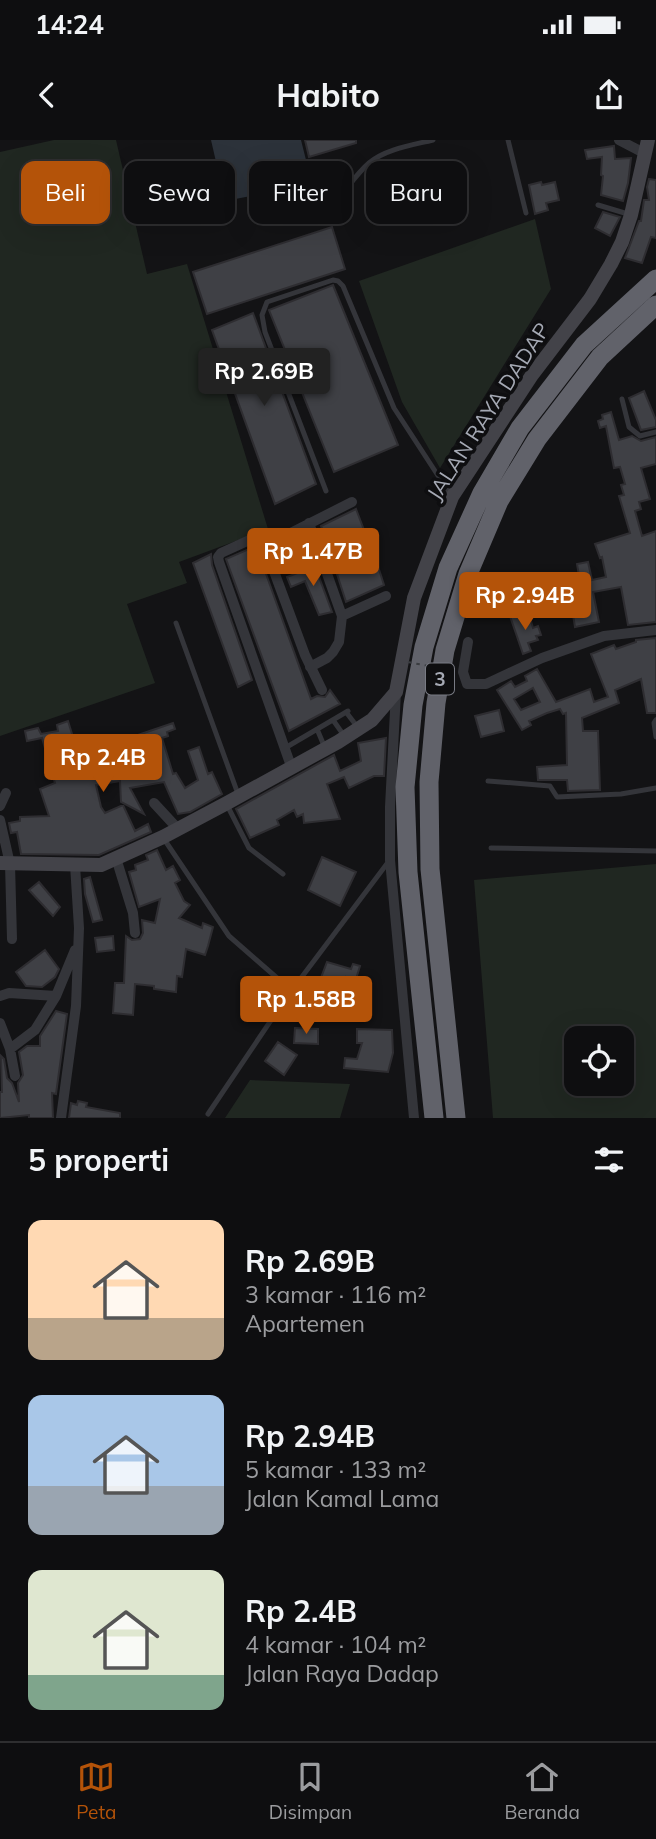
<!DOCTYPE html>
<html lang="id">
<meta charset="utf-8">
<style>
:root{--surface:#0e0e10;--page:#1c1c1e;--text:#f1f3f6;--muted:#9b9c9f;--line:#2e2e30;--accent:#b45309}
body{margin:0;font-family:Mulish,sans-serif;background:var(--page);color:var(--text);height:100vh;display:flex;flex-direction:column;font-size:26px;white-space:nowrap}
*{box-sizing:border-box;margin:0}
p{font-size:23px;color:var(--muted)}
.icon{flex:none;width:38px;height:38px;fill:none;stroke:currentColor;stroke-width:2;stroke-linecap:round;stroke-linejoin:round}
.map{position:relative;height:978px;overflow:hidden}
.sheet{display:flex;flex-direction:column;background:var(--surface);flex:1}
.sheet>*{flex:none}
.banner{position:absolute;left:21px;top:21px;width:614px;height:63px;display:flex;gap:14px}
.controls{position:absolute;left:564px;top:886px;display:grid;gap:14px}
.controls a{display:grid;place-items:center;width:70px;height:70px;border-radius:14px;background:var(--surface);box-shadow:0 7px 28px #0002,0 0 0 2px var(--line);font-size:35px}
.price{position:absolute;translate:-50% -60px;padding:0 16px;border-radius:7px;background:var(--accent);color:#fff;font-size:23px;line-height:46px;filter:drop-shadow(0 2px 4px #0008)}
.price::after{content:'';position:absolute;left:50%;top:42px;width:21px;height:16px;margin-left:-10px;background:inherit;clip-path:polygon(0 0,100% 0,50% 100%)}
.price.active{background:#222;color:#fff}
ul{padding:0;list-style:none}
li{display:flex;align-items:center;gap:21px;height:175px;padding:0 28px}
li span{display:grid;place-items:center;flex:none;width:196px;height:140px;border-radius:14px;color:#555}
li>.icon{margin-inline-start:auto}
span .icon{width:84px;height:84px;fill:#fffc;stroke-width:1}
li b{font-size:30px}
h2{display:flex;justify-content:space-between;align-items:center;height:84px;padding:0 28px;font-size:30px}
.chip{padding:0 24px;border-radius:14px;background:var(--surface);box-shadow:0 7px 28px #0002,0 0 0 2px var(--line);font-size:24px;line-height:63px}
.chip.active{background:var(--accent);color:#fff}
.status{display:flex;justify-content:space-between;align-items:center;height:49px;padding:0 35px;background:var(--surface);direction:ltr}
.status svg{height:19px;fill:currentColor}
header{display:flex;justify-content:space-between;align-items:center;height:91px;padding:0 28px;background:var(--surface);font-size:32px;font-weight:700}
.menu{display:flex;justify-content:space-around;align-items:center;height:98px;border-top:2px solid var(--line);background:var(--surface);font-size:19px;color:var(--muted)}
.menu a{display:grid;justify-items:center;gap:4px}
.menu .active{color:var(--accent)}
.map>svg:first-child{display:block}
</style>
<div class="status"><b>14:24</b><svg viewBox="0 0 49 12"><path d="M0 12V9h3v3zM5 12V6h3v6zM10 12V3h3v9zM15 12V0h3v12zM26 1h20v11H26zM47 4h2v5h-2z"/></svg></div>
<header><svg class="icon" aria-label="back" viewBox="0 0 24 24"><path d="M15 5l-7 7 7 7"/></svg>Habito<svg class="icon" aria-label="share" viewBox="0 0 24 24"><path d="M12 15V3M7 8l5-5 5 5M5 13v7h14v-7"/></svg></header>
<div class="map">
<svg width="656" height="978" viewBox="0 0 656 978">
<rect width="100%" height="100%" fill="#131315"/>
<path fill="#202721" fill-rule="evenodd" d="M54 0H116L147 134 187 124 268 389 179 422 187 443 127 464 155 543 0 596V12Z
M535 79 551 149 440 328 402 262 359 141Z
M656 724V978H493L474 740ZM576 898H621V943H576Z
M250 940 350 944 340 978H225Z"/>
<path fill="#2c323a" d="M211 0H301L312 44 225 61Z"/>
<path fill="#3f4045" stroke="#2e2d31" stroke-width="2" fill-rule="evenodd" d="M305 0H356V3L309 17Z
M614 6 615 19 631 18 628 43 623 61 601 55 603 36 601 35 602 17 587 19 585 10Z
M649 39 656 40V98L651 97 642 123 625 118 639 81H641L644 60H649L647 47Z
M541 42 542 45 555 42 559 60 546 63 548 70 535 74 529 45Z
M603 72 620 77 610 96 595 88Z
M332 87 345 129 207 174 193 132Z
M333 145 398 305 334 332 269 170Z
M253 173 316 344 275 364 212 190Z
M644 251 656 280V287L641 290 629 258Z
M611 272 619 300 632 296 641 301 656 297V324L641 328 650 359 639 362 641 369 635 371 642 396 656 391V482L628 485 621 447 593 452 599 482 575 487 572 469 584 466 577 424 588 422 592 440 606 437 602 417 600 418 595 404 630 393 619 356 624 355 621 345 625 344 620 327 614 328 606 286 600 288 598 281 603 279 602 275Z
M356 369 369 403 334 418 321 386Z
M304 396 311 416 280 425 277 416 293 411 289 402Z
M256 406 311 559 317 556 325 557 330 550 340 564 289 591 226 419Z
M211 414 212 425 252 540 238 547 193 423Z
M375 417 384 445 346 462 337 434Z
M315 426 332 472 319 475 305 441 291 447 287 437Z
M521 472 525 483 531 481 533 488 538 486 541 495 536 496 538 500 528 503 531 511 523 514 510 476Z
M656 498V573H647L641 539 615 550 619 563 582 578 583 591H598L600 650 568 651 567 640H538L537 627 567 625 566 573 563 574 560 569 547 573 529 581 531 585 522 590 497 550 511 541 515 547 527 541 525 536 537 529 556 562 590 549 594 562 608 557 591 514 614 505 616 509 636 502V500ZM533 548 540 562 521 570 514 559Z
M499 570 504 591 481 597 475 576Z
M68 581 78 613 97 607 103 630 125 623 122 616 141 608 138 595 173 583 175 589 167 592 168 596 162 598 173 634 176 633 185 648 198 640 188 611 199 607 208 634 212 632 222 654 190 672 178 674 164 642 130 648 144 674 121 662 120 641 96 645 101 667 105 673 123 665 135 691 148 684 151 692 99 715 21 714 17 692 11 693 9 683 20 681V677L49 676 40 649 55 643 42 598 27 601 25 591 38 588 41 594 58 591 57 585Z
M386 598 384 636H374L349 648 344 637 327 644 340 679 304 683 303 674 297 677 294 670 277 680 279 685 250 698 236 669 334 615 340 631 361 621 358 603Z
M157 710 166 730 173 726 180 740 175 743 184 761 190 765 179 778 202 788 203 783 213 787 208 806 205 815 186 809 182 837 177 836 176 852 154 849V846L135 844 133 875 113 873 115 843H124L126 796 132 800 140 799 143 793 142 780 155 783 160 759 139 767 129 732 136 730 135 725 148 720 146 715Z
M322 717 356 732 340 766 308 750Z
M90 737 102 780 93 782 85 754 84 739Z
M39 742 60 767 53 776 29 750Z
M113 796 114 810 97 812 95 798Z
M45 810 59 829 55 837 42 847 26 846 16 832Z
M327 822 351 829 353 824 360 826 356 839 346 837 343 851 347 852 346 856H357V864L335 862 337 856H331L332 848 319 843Z
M56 871 67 874 56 954 52 953 53 978H29V975L0 978V952H2L1 916 4 919 7 938 12 943 19 962 18 943 23 935 19 912 27 906H40V896Z
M295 888 318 889V904L294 903Z
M357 889 392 890 393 913 388 932 344 928 345 918 357 919 362 903H357Z
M278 902 297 915 284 935 265 921Z
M78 961 87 963 86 967 120 973V978H69L71 963 77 965Z"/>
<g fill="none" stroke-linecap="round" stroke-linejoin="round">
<path stroke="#34353a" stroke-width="5" d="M508 0 526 73
M598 65 628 74
M315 79C342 63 348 41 369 23 385 9 413 5 433 0
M622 259 629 287 640 296 656 292
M326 351 265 192 262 175 267 162 333 140 338 141 343 146 394 268 450 354
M176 483 238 654
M346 572 359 589
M333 580 345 597
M656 580 654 583 656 597
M317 589 325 608
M285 608 348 571
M488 641 550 646 557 657 621 654 656 648
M227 665 249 708 283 734
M164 699 229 796 292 851
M491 708 656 711
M208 974 286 858 389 721"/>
<path stroke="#34353a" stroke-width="10" d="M619 0 644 13
M309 383 342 476 339 502 333 512 327 518 310 527
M265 406 352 362
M326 430 372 410
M342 476 386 456
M468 502 463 532 467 544H486L542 518 604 496 656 490
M396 552 390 667V720L414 978
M291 626 219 422 218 417 221 413 256 397 262 399 305 515 322 550
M154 663 178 689
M0 666 6 653
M0 680 10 724 12 799
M116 718 133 773 135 793
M0 856 9 853 56 856
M0 883 10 909 15 936
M10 909 35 890 56 856 75 810
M61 978 76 866 79 788 75 725"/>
<path stroke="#434349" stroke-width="14" d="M0 723 101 725 163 697 227 663 338 602 372 580 396 552 414 458 452 357 532 235 590 159 611 124 622 102 631 75 648 0"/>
<path stroke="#61626a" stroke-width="19" d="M434 978 408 732 405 647 413 565 424 507 448 428 482 353 520 288 584 205 656 139
M456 978 430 729 429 642 436 563 445 510 468 434 499 361 537 299 600 217 656 165"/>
<path stroke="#3a3c40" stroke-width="2" stroke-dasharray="3.5 5" stroke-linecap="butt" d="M408 522 458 532"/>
</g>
<g text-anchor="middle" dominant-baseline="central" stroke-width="7" stroke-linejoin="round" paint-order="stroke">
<rect fill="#0e0e10" stroke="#787a83" stroke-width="2" x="426" y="523.5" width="28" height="31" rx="5"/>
<g font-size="19" font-weight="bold" fill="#a5a9b4">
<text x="440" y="539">3</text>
</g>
<g font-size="21" fill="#a5a9b4" stroke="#0e0e10">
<text transform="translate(488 271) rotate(-57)">JALAN RAYA DADAP</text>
</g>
</g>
</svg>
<div class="controls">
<a><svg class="icon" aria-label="locate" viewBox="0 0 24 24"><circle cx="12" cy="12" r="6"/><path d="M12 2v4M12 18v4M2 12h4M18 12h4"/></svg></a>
</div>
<b class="price active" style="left:264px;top:268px">Rp 2.69B</b>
<b class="price" style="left:313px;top:448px">Rp 1.47B</b>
<b class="price" style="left:525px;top:492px">Rp 2.94B</b>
<b class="price" style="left:103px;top:654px">Rp 2.4B</b>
<b class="price" style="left:306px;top:896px">Rp 1.58B</b>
<div class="banner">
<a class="chip active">Beli</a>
<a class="chip">Sewa</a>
<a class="chip">Filter</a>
<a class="chip">Baru</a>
</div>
</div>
<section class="sheet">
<h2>5 properti<svg class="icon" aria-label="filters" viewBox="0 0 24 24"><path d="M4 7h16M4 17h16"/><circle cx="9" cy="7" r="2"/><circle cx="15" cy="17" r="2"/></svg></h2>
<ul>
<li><span style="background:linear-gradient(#ffd9b3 70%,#b9a48a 0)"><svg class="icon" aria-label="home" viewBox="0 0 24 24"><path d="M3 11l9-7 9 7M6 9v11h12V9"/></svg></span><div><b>Rp 2.69B</b><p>3 kamar · 116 m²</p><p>Apartemen</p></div></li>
<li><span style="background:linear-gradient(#a9c7e8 65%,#9aa5b1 0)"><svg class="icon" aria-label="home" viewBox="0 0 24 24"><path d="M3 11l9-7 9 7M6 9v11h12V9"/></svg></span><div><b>Rp 2.94B</b><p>5 kamar · 133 m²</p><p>Jalan Kamal Lama</p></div></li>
<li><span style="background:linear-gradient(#dfe7d0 75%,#7fa58c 0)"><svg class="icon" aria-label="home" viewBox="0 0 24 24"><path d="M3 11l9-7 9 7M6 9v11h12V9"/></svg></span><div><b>Rp 2.4B</b><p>4 kamar · 104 m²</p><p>Jalan Raya Dadap</p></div></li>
</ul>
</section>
<nav class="menu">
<a class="active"><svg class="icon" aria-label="map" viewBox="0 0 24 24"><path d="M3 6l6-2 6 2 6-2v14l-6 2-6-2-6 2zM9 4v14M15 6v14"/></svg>Peta</a>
<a><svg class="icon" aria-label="saved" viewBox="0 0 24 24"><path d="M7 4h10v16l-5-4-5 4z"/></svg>Disimpan</a>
<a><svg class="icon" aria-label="home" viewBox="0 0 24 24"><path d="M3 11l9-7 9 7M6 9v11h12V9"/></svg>Beranda</a>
</nav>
